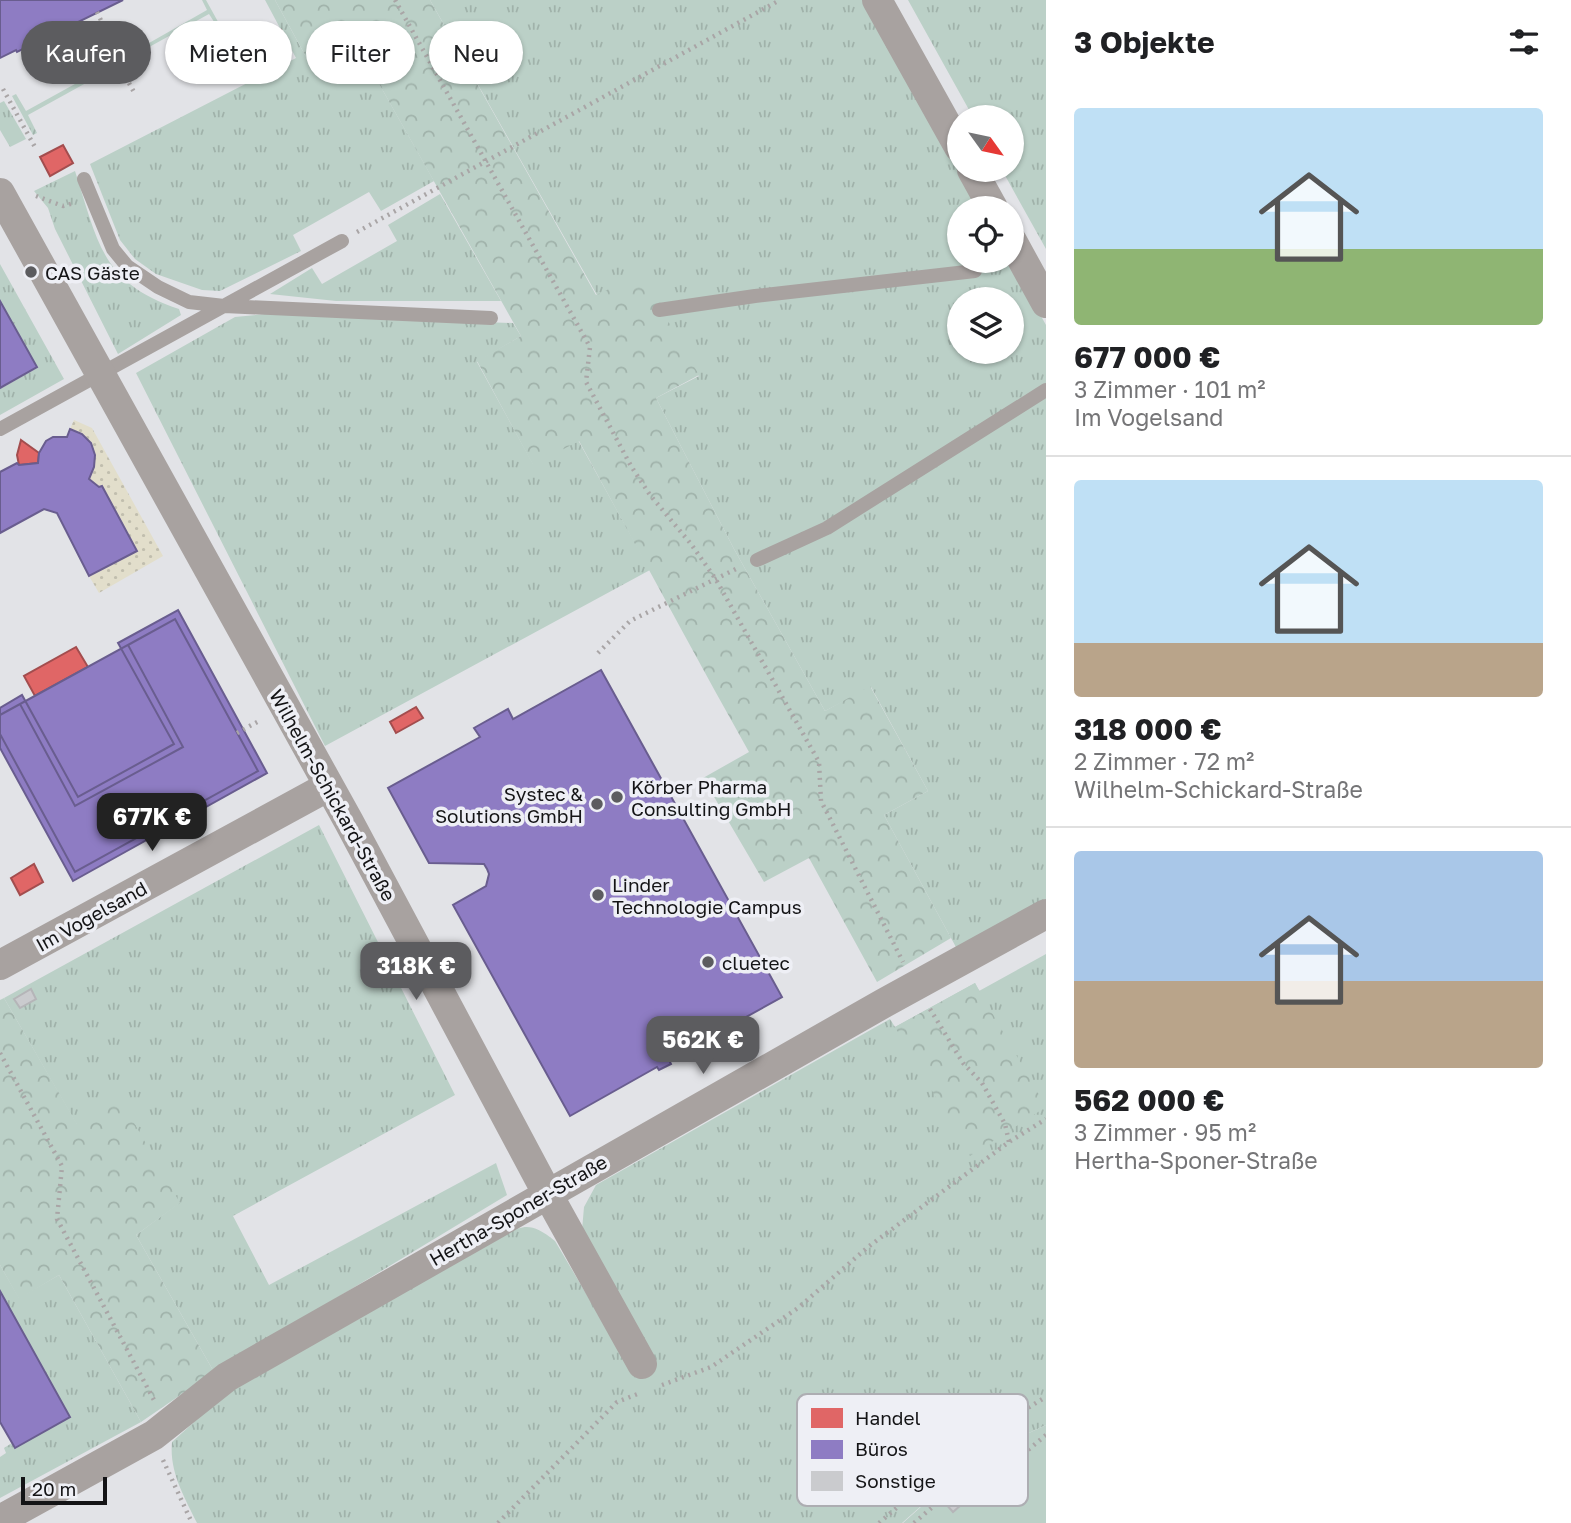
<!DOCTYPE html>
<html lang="de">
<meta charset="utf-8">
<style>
:root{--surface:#fff;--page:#f6f6f6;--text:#202124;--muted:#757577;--line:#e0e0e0;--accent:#5c5c5f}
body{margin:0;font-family:"Golos Text",sans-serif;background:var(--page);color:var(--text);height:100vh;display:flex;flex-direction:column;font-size:26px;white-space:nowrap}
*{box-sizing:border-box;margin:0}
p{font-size:23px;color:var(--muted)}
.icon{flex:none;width:38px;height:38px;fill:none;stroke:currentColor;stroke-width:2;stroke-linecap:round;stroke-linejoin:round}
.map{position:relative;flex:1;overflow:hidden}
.drawer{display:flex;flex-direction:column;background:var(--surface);width:525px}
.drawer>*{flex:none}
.guide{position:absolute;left:21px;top:21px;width:665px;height:63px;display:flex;gap:14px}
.needle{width:46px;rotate:123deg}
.controls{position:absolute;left:947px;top:105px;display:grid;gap:14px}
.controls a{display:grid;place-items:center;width:77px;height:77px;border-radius:50%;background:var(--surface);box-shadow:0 2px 5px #0004;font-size:35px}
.scale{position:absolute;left:21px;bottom:18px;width:86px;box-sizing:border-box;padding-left:7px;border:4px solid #141416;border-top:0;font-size:19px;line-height:24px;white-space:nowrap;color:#141416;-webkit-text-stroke:5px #eeeff5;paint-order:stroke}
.price{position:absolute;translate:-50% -60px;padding:0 16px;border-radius:14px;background:var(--accent);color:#fff;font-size:23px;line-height:46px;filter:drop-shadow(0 2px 4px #0008)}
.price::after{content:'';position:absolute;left:50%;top:42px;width:21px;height:16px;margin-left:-10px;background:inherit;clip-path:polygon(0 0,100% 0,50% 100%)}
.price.current{background:#222;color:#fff}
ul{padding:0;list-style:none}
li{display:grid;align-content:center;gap:14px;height:371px;padding:0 28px}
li+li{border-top:2px solid var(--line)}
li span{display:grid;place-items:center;height:217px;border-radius:7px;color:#555}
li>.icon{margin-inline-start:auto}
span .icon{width:126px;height:126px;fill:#fffc;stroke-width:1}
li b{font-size:30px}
h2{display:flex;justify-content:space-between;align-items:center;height:84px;padding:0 28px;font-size:30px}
.pill{padding:0 24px;border-radius:32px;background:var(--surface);box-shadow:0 2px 5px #0004;font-size:24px;line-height:63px}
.pill.current{background:var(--accent);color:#fff}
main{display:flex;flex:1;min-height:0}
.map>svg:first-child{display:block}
</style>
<main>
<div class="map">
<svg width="1046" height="1523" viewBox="0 0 1046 1523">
<defs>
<pattern id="grass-tufts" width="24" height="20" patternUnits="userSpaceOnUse" patternTransform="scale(1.75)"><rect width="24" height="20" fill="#bbd0c7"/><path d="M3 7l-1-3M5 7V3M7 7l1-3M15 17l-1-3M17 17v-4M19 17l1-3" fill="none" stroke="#a0b2aa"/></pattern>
<pattern id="sand-dots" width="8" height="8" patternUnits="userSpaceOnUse" patternTransform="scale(1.75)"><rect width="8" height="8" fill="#e2decb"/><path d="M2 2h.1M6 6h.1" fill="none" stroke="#c1beae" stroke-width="1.8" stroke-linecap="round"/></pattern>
<pattern id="park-crowns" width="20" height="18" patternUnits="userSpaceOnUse" patternTransform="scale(1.75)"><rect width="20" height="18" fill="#bbd0c7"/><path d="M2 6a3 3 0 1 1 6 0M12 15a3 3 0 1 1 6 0" fill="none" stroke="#a0b2aa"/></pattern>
</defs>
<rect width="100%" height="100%" fill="#e2e3e7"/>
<path fill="url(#grass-tufts)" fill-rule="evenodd" d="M202 0H206L222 29 220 31 209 14 122 62 121 59 207 10Z
M265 0H275L311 66 355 41 434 181 381 211 369 192 293 235 301 251 220 291 202 290 156 274 135 259 120 240 90 164 296 58Z
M430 0H864L980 208H959V261H1010L1046 325V899L957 949 884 815 928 791 871 687 825 711 734 549 656 398 699 376 597 295ZM959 299H1012V352H959Z
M908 0H1046V249L1002 170H1012V117H973Z
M113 63 115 67 28 115 37 133 33 135 12 96 16 94 26 111Z
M4 101 26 139 10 147 0 130V103Z
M75 171C98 242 101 283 179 309L181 315 118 354 55 229 48 208 34 191Z
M440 194 501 301H336L270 294 312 268 322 284 397 241 388 225Z
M0 264 64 379 0 415V389L37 368 0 301Z
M265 314 513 323 521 336 477 362 533 464 578 440 650 570 325 746 136 373 235 317Z
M319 825 455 1095 233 1216 269 1285 496 1163 507 1195 214 1372 136 1235 179 1203 77 1125 4 998Z
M1046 954V1425L975 1458 902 1523H197C185 1498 169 1472 172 1442L225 1394 491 1241C521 1227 527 1218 555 1241L633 1373 582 1230 584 1207 596 1185 890 1019 895 1027 975 983 979 991Z
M0 1265 19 1298 59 1275 141 1422 0 1498V1457L6 1453 4 1448 12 1443 15 1448 70 1417 0 1291Z"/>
<path fill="url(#sand-dots)" d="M74 420 92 428 163 556 99 593 89 576 136 550 102 486 99 487 89 479C100 456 93 438 70 429Z"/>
<path fill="url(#park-crowns)" d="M275 0H430L596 295 641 274 699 375 656 398 734 549 825 711 870 686 928 791 884 815 951 938 877 982 809 858 764 882 703 778 749 752C691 649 636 545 579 441L533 465 477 361 521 336 355 41 311 66Z
M975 983 1046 1107 970 1156 895 1027Z
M4 998 77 1124 121 1100 180 1203 136 1235 214 1372 141 1422 59 1275 19 1299 0 1265V1000Z"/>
<path fill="#bbd0c7" d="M1046 1425V1523H903L975 1458Z"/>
<path fill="#e06666" stroke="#a34d4e" stroke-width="2" d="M281 30 287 41 259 56 253 45Z
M63 145 73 163 50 176 40 157Z
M21 440 39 453 38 463 19 465 17 455Z
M76 647 88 667 35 696 24 676Z
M416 707 423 718 396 733 390 722Z
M34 864 43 882 20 895 11 878Z"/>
<path fill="#8e7cc3" stroke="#695d8f" stroke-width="2" d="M0 0H123L17 52 16 50 0 58Z
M0 301 37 367 0 388Z
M70 429 82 434 91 443 95 455 94 467 89 479 99 487 102 486 137 551 89 576 57 513 44 509 0 533V472L17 463 19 465 38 463 39 453 46 441 53 437H67Z
M178 610 267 773 73 881 0 748V734L75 872 258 771 175 619 128 645 183 747 75 806 20 704 0 715V708L22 695 78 797 174 744 118 643Z
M175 619 258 771 75 872 0 734V715Z
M601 670 782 997 669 1060 671 1064 659 1070 657 1067 570 1116 453 905 486 886 489 874 487 869 484 864 429 863 388 788 480 737 474 728 508 709 513 719Z
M0 1291 70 1417 15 1448 0 1422Z"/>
<path fill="#cacbce" stroke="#b5b5b8" stroke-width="2" d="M31 989 36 999 20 1008 14 999Z
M962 1489 970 1497 953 1512 945 1503Z"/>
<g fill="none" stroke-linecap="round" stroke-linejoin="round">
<path stroke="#a9a5a6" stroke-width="4.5" stroke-dasharray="2 5" stroke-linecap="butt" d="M395 0 590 347 586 382 631 466 650 495 691 544 715 578 819 762 821 801 903 962
M97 12 106 31
M102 34 135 94
M3 89 36 149
M36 196 63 206 74 203
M357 232 780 0
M598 653 630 621 740 567
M237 733 259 721
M930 1009 963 1063 982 1083 1005 1124 1009 1142
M0 1053 62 1166 57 1219 154 1400
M662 1385 711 1367 798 1308 868 1247 1009 1142 1046 1119
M163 1460 192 1523
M989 1484 1015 1461
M498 1523 617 1402 640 1393
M879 1523C931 1478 986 1432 1046 1397
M914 1523 981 1465 1016 1460 1046 1435"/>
<path stroke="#a8a2a0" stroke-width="14" d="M84 179 113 249 127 266 158 287 189 302 224 306 491 318
M659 310 755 296 975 271
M0 429 342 241
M757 560 827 528 1046 390"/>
<path stroke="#a8a2a0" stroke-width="30" d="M877 0 959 147
M972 170 993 208
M0 193 349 822 547 1193 642 1364
M1012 241 1046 303
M0 965 329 786
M0 1520 154 1435 227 1377 884 1003 1046 914"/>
</g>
<g fill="#5c5c5f" stroke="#eeeff5" stroke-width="2.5">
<circle cx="31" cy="272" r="7"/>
<circle cx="617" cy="797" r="7"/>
<circle cx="597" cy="804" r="7"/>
<circle cx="598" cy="895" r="7"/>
<circle cx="708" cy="962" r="7"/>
</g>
<g text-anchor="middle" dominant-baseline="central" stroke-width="7" stroke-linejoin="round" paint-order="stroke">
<g font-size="19" fill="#141416" stroke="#eeeff5" text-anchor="start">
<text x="45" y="272">CAS Gäste</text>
<text x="631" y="786">Körber Pharma<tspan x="631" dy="22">Consulting GmbH</tspan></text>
<text x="583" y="793" text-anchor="end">Systec &amp;<tspan x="583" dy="22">Solutions GmbH</tspan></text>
<text x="612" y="884">Linder<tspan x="612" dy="22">Technologie Campus</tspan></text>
<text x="722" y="962">cluetec</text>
</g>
<g font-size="19" fill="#141416" stroke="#eeeff5">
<text transform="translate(333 795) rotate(61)">Wilhelm-Schickard-Straße</text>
<text transform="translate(91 916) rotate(-29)">Im Vogelsand</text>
<text transform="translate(518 1210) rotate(-30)">Hertha-Sponer-Straße</text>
</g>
</g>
<rect x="797" y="1394" width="231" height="112" rx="10" fill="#eeeff5" stroke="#adadb2" stroke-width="2"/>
<rect x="811" y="1408" width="32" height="20" fill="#e06666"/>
<rect x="811" y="1440" width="32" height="19" fill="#8e7cc3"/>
<rect x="811" y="1471" width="32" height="20" fill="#cacbce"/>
<g font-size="19" fill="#141416">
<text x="855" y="1425">Handel</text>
<text x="855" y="1456">Büros</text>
<text x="855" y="1488">Sonstige</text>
</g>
</svg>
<div class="controls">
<a><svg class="needle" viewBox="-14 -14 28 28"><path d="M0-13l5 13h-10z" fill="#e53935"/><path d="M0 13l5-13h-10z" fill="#757577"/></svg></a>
<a><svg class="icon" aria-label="locate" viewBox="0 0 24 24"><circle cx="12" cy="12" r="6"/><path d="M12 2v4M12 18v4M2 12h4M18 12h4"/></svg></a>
<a><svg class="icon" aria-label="layers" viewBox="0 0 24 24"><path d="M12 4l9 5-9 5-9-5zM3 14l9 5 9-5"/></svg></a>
</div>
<div class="scale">20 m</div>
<b class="price current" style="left:152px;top:853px">677K €</b>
<b class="price" style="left:416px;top:1002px">318K €</b>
<b class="price" style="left:703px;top:1076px">562K €</b>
<div class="guide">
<a class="pill current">Kaufen</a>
<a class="pill">Mieten</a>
<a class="pill">Filter</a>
<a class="pill">Neu</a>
</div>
</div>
<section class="drawer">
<h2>3 Objekte<svg class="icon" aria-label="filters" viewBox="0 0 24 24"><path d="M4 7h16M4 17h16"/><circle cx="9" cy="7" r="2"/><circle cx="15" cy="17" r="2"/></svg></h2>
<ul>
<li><span style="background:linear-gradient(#bfe0f5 65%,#8fb573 0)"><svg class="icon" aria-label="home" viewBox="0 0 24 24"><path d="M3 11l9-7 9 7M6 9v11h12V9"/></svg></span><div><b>677 000 €</b><p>3 Zimmer · 101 m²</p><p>Im Vogelsand</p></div></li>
<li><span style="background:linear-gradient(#bfe0f5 75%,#b9a48a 0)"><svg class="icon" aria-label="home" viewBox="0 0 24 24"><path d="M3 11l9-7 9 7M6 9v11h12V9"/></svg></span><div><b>318 000 €</b><p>2 Zimmer · 72 m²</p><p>Wilhelm-Schickard-Straße</p></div></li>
<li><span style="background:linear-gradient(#a9c7e8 60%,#b9a48a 0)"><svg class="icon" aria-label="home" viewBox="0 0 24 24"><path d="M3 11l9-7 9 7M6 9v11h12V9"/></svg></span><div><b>562 000 €</b><p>3 Zimmer · 95 m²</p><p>Hertha-Sponer-Straße</p></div></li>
</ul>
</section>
</main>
